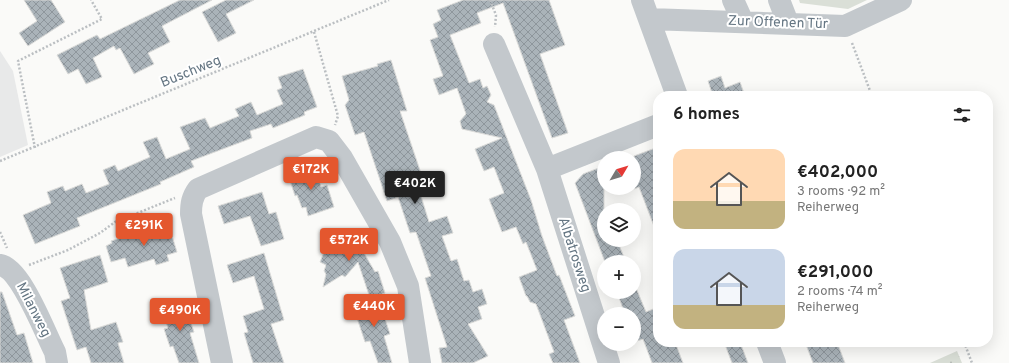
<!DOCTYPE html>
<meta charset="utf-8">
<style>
:root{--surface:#fff;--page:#f6f6f6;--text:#222;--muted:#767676;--accent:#e4572e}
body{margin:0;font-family:Overpass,sans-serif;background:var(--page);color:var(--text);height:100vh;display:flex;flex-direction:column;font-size:15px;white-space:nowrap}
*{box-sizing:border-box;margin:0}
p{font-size:13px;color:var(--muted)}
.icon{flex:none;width:22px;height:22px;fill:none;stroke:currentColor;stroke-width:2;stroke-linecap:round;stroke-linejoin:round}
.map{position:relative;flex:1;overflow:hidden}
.drawer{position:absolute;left:653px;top:91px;width:340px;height:256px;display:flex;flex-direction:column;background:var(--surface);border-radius:16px;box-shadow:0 4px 16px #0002}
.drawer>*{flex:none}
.needle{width:26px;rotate:52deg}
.fabs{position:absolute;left:597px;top:151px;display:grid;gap:8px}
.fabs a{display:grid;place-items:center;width:44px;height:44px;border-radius:50%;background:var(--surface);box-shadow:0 4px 16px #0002;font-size:20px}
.price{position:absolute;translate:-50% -34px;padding:0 9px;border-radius:4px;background:var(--accent);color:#fff;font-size:13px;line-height:26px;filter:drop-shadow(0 1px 2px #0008)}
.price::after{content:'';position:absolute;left:50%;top:24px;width:12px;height:9px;margin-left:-6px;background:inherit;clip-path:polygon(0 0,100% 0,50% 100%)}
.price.current{background:#222;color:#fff}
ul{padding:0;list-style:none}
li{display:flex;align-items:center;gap:12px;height:100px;padding:0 20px}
li span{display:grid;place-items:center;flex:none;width:112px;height:80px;border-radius:12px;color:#555}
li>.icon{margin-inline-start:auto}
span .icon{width:48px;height:48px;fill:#fffc;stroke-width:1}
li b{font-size:17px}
h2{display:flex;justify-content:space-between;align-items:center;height:48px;padding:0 20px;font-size:17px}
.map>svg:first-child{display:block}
</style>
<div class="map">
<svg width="1009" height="363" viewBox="0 0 1009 363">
<defs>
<pattern id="forest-firs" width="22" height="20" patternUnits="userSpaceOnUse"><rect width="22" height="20" fill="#dadfd7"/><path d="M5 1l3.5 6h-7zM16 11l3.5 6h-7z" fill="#b4b9b4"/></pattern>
<pattern id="building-cross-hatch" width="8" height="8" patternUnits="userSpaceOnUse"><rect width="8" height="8" fill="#aab3b9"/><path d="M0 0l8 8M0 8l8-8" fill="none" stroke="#8e969c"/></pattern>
</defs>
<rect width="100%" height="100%" fill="#fafaf8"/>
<path fill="#e8e9e9" d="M0 51 13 71 28 145 0 157Z"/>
<path fill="#dadfd7" d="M799 0H867L848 9 800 3Z"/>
<path fill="url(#forest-firs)" d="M957 351 962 363H930Z"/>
<path fill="url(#building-cross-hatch)" stroke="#dcdcda" d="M24 0H51L65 22 28 46 19 33 37 21Z
M180 0H212L162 26 170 42 148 53 154 64 134 74 120 48 116 50 114 46 93 58 102 77 86 84 78 69 68 74 57 55 97 35 100 39Z
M226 0H254L226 14 236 33 218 42 202 12Z
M463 0H549L565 45 540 54 568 133 552 138 503 3 477 13 481 23 450 35 469 83 480 79 483 88 487 86 491 95 487 102 494 105 531 200 542 236 557 276 559 275 575 316 564 320 580 363H553L549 354 554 352 536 304 530 302 527 296H526L519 277 537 270 526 242 523 244 516 227 502 232 489 199 504 193 494 167 484 171 475 149 502 138 462 129 460 121 466 114 457 88 439 95 433 79 443 76 430 40 438 37 433 24 441 20 437 10Z
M391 60 407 111H400L428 194 421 196 429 222 447 216 453 233 442 236 451 261 457 259 464 281 469 280 473 292 482 289 487 304 478 307 482 319 468 324 488 356 473 363H442L439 348 447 347 425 278 431 276 416 232 410 233 398 197 387 201 364 132 355 135 345 105 349 100 342 76 378 66 377 64Z
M303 69 317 107 304 112 305 115 273 128 271 124 250 131 252 138 191 161 194 167 160 182 161 184 77 218 80 226 35 244 23 215 51 203 47 192 63 186 65 191 82 184 86 193 109 184 103 170 115 165 118 171 150 157 143 142 157 137 166 159 190 149 180 127 205 118 210 128 239 116 235 109 251 102 257 115 283 104 277 90 282 88 278 77Z
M721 76 725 88 740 82 745 96H707L712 93 708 81Z
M658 147V234H657L639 187 634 189V156Z
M314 165 321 187 327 185 334 207 308 216 306 207 302 208 297 195 295 196 288 174Z
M604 166V240H617L626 262H605L575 183 583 174Z
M262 192 269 214 276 212 284 239 261 246 250 216 224 224 218 206Z
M168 223 177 252 167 255 169 261 156 265 154 259 128 267 125 258 111 262 106 246 112 243 111 241Z
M334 231 338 236 356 231 360 246 375 272 378 271 385 293 370 298 358 262 345 277 342 275 323 287 326 274 324 271 326 265 320 262 327 245 323 240Z
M264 253 284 320 271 324 284 363H253L244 333 248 332 243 316 264 309 254 276 233 283 227 265Z
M100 255 108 282 84 290 91 330 116 322 123 342 118 343 124 363H91L86 347 77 350 61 301 70 298 60 268Z
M634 283 646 312 658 307V342H675L683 363H652L643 339 634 342V314H625L617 292H634Z
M0 292H2L17 335 24 333 33 363H0Z
M378 298 390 334 384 336 392 363H378L370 341 365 342 353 306Z
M183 300 194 332 190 333 199 363H179L173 346 170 347 164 329 168 328 161 307Z
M724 342H740L748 363H732Z
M805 342H837L845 363H813Z"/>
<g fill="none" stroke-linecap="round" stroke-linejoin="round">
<path stroke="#bbbfc2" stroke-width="2.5" stroke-dasharray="2 2" stroke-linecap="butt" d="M490 0 496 15 495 27
M314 32 338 116 335 125
M852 43 872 96
M35 148 18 61 102 19 91 0
M0 161 389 0
M0 232 7 248
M29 265 68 250 100 233 115 222 175 198
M964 342 972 363"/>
<path stroke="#c3c8cc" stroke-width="22" d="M642 0 677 96
M733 0 743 22
M779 0 788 23
M649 19 845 26 901 0
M494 44 547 169
M0 265C21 268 45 333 55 352L57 363
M767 342 775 363
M222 363 191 214C191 204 192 197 198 189L316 137 329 141 342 158 390 242 408 286 420 363
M609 363 547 169 658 125"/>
</g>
<g text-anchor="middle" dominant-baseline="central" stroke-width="4" stroke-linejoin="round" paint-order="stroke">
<g font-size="14" fill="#657683" stroke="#fff">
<text transform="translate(778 23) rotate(2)">Zur Offenen Tür</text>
<text transform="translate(191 72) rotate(-22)">Buschweg</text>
<text transform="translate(574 255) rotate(72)">Albatrosweg</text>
<text transform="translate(33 310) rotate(63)">Milanweg</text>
</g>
</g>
</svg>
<div class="fabs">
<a><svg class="needle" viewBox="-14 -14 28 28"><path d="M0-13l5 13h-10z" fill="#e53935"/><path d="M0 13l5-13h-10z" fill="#767676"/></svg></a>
<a><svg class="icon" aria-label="layers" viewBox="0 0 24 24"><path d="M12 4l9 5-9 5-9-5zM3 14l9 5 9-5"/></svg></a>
<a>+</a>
<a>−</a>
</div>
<b class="price" style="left:311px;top:191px">€172K</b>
<b class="price current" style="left:415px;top:205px">€402K</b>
<b class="price" style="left:144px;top:247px">€291K</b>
<b class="price" style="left:349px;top:262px">€572K</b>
<b class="price" style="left:374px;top:328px">€440K</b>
<b class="price" style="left:180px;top:332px">€490K</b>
<section class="drawer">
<h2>6 homes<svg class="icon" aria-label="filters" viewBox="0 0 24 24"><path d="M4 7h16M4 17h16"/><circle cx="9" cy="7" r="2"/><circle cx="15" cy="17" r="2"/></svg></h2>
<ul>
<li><span style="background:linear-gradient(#ffd9b3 65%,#c2b280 0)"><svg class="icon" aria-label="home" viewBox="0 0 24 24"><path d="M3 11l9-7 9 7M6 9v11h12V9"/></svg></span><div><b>€402,000</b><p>3 rooms · 92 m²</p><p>Reiherweg</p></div></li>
<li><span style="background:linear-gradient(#c9d6e8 70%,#c2b280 0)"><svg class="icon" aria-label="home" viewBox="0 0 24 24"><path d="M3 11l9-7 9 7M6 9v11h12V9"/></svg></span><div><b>€291,000</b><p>2 rooms · 74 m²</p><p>Reiherweg</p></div></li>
</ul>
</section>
</div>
